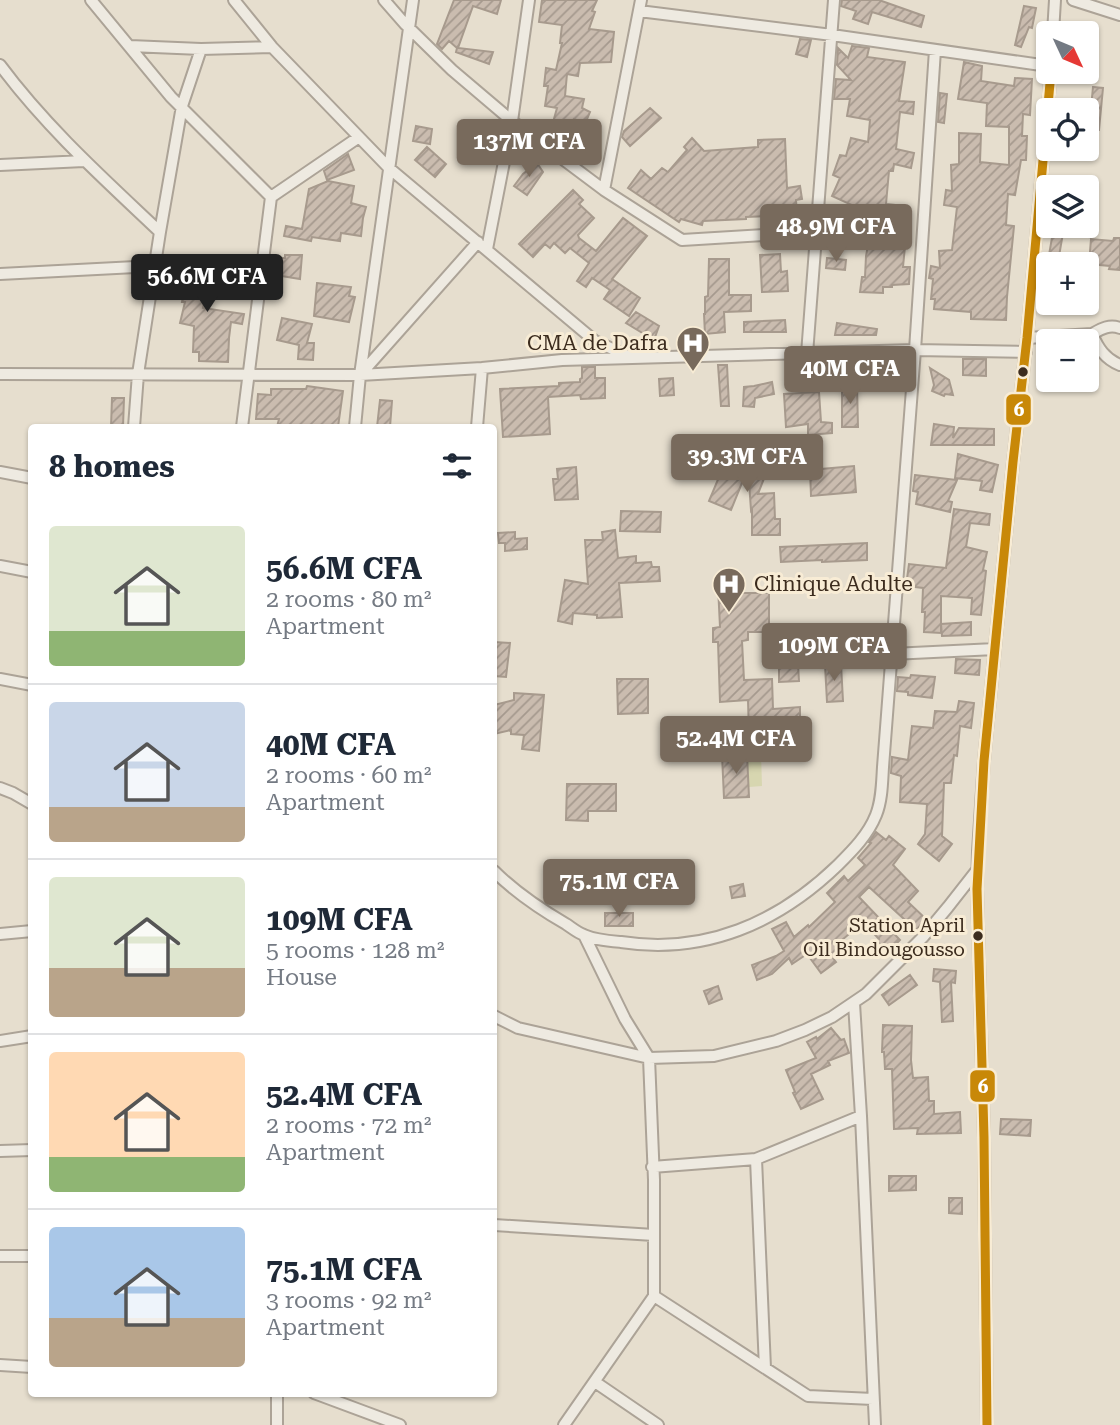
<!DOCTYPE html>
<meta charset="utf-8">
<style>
:root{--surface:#fff;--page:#f2f2f3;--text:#1f2937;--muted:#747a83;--line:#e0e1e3;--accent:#786a5c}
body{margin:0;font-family:"Roboto Serif",serif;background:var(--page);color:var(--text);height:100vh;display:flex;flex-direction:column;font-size:26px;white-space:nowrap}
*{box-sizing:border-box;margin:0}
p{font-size:23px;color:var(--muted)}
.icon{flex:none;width:38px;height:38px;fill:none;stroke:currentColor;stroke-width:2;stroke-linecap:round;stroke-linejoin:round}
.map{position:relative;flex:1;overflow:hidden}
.sheet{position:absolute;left:28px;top:424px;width:469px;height:973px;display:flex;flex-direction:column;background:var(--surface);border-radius:7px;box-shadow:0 2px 5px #0004}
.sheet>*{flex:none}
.needle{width:46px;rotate:134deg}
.buttons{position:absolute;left:1036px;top:21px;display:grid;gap:14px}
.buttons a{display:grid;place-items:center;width:63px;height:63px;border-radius:7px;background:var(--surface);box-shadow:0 2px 5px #0004;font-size:35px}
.price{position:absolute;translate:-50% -60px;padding:0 16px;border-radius:7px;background:var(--accent);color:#fff;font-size:23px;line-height:46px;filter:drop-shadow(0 2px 4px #0008)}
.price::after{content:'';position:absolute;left:50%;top:42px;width:21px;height:16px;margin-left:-10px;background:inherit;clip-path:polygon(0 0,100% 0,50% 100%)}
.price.current{background:#222;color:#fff}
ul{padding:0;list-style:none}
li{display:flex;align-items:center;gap:21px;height:175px;padding:0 21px}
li+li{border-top:2px solid var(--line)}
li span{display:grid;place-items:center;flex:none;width:196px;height:140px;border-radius:7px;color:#555}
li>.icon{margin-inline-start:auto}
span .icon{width:84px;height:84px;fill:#fffc;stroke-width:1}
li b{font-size:30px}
h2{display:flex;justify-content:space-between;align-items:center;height:84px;padding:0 21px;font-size:30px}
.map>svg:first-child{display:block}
</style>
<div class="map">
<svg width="1120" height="1425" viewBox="0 0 1120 1425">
<defs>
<pattern id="building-hatch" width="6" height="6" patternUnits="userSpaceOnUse" patternTransform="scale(1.75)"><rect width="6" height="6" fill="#cabcaf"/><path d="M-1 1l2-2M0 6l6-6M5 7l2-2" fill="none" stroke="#a5998e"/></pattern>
</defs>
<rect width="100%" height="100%" fill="#e6dece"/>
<path fill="#d7d6b0" d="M761 753 762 786 749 787 747 754Z"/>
<path fill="url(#building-hatch)" stroke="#a79a8d" stroke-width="2" d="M454 0H501L497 14 473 6 458 48 493 52 489 64 456 52 457 48 449 41 442 49 437 44Z
M542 0H597L592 11 595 12 589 29 614 32 611 62 580 63 578 76 567 74 565 96 584 99 582 108 590 112 585 124 574 119 566 132 552 126 557 108 545 106 548 86H544L546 68 556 70 562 43H560L562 25 539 22Z
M842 0H879L924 16 921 27 872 12 868 24 853 19 856 11 841 6Z
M1024 6 1036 8 1032 28 1029 27 1021 47 1015 45Z
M800 39 811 40 807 57 796 54Z
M852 46 869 48 867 57 905 62 899 101 914 102 913 114 900 112 896 149 914 153 911 168 894 164 893 171H889L886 204 904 206 901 227H902L901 236H906L903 267H910L909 284 892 285V287H883V293L860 292 862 277H865L866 256 871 229 867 228 868 223 850 221 852 205 832 196 840 178 833 175 840 155 846 156 851 138 868 142 870 120 847 116 850 99H834L836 79 851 80 837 65 838 48 848 58Z
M964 62 982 66 981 81 1014 86 1015 78 1032 79 1030 115 1023 114 1022 136H1027L1026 160H1021L1015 195 1008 194 1006 225 1014 226 1007 297 1006 320 971 319V312L934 309 935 299H931L933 279 929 278 931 266 940 268 939 251 952 250 957 207 944 205 946 190 952 191 951 165 959 164V133L981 134 980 162 1009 165V127L986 126 987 103 958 99Z
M1093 87 1103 88 1099 130 1089 129Z
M940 93 947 94 944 123 938 122Z
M650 108 661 118 630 146 622 137 624 131Z
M416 126 432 129 430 144 413 141Z
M692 138 704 151 758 147V140L785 139 787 188 800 186 802 199 796 200 797 216 771 218V216L746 217V219L703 221 702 225 681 219 679 222 628 188 641 170 651 179 662 168 668 172 687 150 684 147Z
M427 147 446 164 435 177 415 160Z
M348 154 354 170 327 180 324 171Z
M537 163 543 172 527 195 514 186 523 174Z
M328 181 354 186 351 203 366 207 363 218 361 236 341 233 340 241 312 237 311 241 284 236 286 226 302 229 309 189Z
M573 190 583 200 579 204 594 218 578 235 579 238 596 251 623 218 647 236 612 279 640 298 629 316 604 299 610 290 592 278 586 287 577 281 589 263 570 248 565 253 554 243 550 248 545 244 533 257 519 244Z
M1054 226H1091L1089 237 1063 233 1058 262 1048 261Z
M1114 238H1120V270L1109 269 1110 266 1089 264 1091 239 1113 241Z
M780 254 781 272 787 271 788 291 762 292 760 255Z
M285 255H302L300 279 269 274 271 258H285Z
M827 258 846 260 845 270 826 268Z
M709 259H729V295H751V311L724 312 725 332 705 334 704 314H705V297L708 296Z
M185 263 212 270 213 268 243 273V278L211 279 210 282 208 281 203 308 244 314 242 324 231 322 229 338 228 362 199 361V352H193L194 326 180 323 185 302H182L186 279 181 277Z
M317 283 351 287 349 296 355 297 349 322 314 316Z
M636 312 659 326 654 340 626 323Z
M282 318 312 324 307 343H314L313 360 298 359 299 345 277 340Z
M785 320 786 332H744V322Z
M837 323 877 329 876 335H835Z
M963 359H986V376L963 375Z
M718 365H727L729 406H721Z
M582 367H595V378H605V398L581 399 580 395 548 397 550 434 503 437 500 389 559 386V383L580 382V379L582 378Z
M930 368 949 380 953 395 945 394 944 396 932 391 934 385Z
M673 378 674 395 660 396 659 379Z
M772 382 774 394 755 398 754 407 743 406 744 387 754 386Z
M857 385 858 427H842V386Z
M307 386 343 391 338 427H277L279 419H256L258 394 271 395V389H306Z
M819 392 821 422 832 423V433L808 435V424L786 427 784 394Z
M112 398H124L123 427H111Z
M380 400 392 401 390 427H377Z
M934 424 954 427 953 438 959 428 994 429V445H931Z
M729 453 768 468 758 494 774 493 775 519H780V535H752V508L751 510 748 468 731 510 709 501Z
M958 454 998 465 992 492 980 490 982 481 955 478Z
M854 466 856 492 811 496 810 470Z
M576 467 578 499 555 500 553 479H558L557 469Z
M915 475 957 480 948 501 952 502 950 512 916 504 918 492 913 491Z
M954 509 990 514 989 525 970 523 966 547 987 552 983 570 986 571 981 615 971 614 972 598 941 596V633L924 632 925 612H922L923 588 906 586 909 564 946 568Z
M621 511 661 512 660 532 620 531Z
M615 530 618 558 636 556V563L651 562 652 567H659L660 581 619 583 622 617 597 618V615L573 613 572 624 558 621 565 580 588 584 585 540H603L602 532Z
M515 532V539L527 538V549L505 551V543H499L498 533Z
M867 543V560L822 562V560L781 562 780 547Z
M742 585V593H769V632H748V640L742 641 744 680 772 679 773 709 800 707V718L773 719 774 734 749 735 748 700 720 702 718 642H713V628L720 627 718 586Z
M971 622V635L942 636 941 624Z
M846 641 849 652 832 656 830 645Z
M494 642 510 643 506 677 494 676Z
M956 659 980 660 979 675 955 673Z
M779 664H798L799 681 779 682Z
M841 664 843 701 827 702 825 665Z
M911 675 935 677 932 698 908 695V692L897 691 898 677 910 678Z
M617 679H648V713L618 714Z
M514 693 544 695 539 751 522 749 524 735 511 734V730L494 734V705L514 700Z
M959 701 974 703 971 728 960 726 957 756 954 755 951 783H944L942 836 952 844 939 861 918 844 925 834 927 804 900 802 901 776 891 773 892 757 908 760 912 726 933 728 935 711 957 712Z
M747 754 749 797 724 798 722 755Z
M567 784H616V811H588V821L566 820Z
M876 832 886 840 889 836 905 849 893 865 918 891 908 902 926 919 916 930 869 887 859 897 900 940 888 952 877 941 879 939 863 922 842 940 847 945 832 957 836 962 821 973 807 954 792 964 789 958 772 974 757 980 752 965 776 956 784 951 772 929 786 922 794 937 808 925 809 927 835 902 827 893 844 876 848 881 865 865 858 858 871 843 869 842Z
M667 869 668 883 649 885 648 870Z
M743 884 745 896 732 898 730 887Z
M605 913H633V926H605Z
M934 969 956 971 955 983 951 982 953 1021 942 1022 940 982 933 981Z
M910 975 917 985 889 1005 882 995Z
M718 986 722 999 709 1004 704 991Z
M883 1025 912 1026 911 1060 913 1078 928 1077 929 1101H934V1114L960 1112 961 1133 917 1134 918 1128 894 1129 892 1069H885L884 1052H882Z
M831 1028 841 1040 844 1039 849 1053 828 1061 830 1065 811 1074 823 1099 801 1109 793 1093 795 1092 786 1070 816 1058 807 1042 816 1037 817 1039Z
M1001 1119 1031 1120 1030 1136 1000 1134Z
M889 1176H916V1190L889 1191Z
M949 1198H962V1214L949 1213Z"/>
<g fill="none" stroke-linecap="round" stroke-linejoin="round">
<defs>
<path id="minor" d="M91 0 171 97 271 197
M234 0 272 47 389 168 595 341 630 357
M384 0 405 24 452 70 512 121 604 190 682 240 816 232
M1073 0 1120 15
M639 11 832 35 1048 66
M1053 33 1055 0
M130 46 201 49 272 47
M0 65C46 127 104 179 160 232
M0 165 84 161
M604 190 641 0
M487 249 512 121 529 0
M0 274 155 266
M1092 334C1101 329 1109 324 1120 328
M1027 338 1092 334C1098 348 1105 359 1120 365
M807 354 834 0
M0 374 360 375 482 368 562 360 915 350 1026 352
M360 375 478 242
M134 427 138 374 160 232 182 106 201 49
M242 427 271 197 359 137
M355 427 360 375 413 0
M477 427 482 368
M0 472 32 478
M0 566 32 572
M892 654 995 649
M0 679 32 685
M0 788 13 793 32 804
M494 871C515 892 540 909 566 924 572 928 578 933 584 935 595 940 609 941 621 942 705 955 778 923 838 865 853 850 868 835 876 815 882 800 882 783 883 767L915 350 935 50
M0 934 32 931
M854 1003 861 1116 875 1425
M494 1016 518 1028 649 1058 714 1056 776 1041 805 1030 832 1017 866 994 923 937 948 907 977 870
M0 1041 32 1036
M0 1151 32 1150
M756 1159 765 1368
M652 1167 756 1159 861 1116
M494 1225 654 1235
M0 1256H32
M654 1296 808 1396 873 1399
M0 1365 32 1367
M595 1382 658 1425
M314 1393 400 1425
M277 1425V1393
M564 1425 654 1296V1180L649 1058 625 1019 584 935
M987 1425 984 1137 977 889 978 851 984 761 1013 462 1027 338 1051 72"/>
</defs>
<use href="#minor" stroke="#aca397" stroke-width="14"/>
<use href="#minor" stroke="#eeeae1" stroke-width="10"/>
<defs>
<path id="bus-1" d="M987 1425 984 1137 977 889 984 761 1013 462 1027 338 1051 72"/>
</defs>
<use href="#bus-1" stroke="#f8ecd5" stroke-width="14"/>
<use href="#bus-1" stroke="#c88808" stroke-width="9"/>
</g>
<defs>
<symbol id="hospital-pin" viewBox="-11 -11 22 30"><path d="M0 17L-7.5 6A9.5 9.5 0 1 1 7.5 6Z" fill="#786a5c" stroke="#f8ecd5"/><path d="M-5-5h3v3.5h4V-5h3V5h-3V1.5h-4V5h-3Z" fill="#fff"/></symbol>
</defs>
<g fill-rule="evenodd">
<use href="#hospital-pin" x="674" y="324" width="38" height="52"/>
<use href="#hospital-pin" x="710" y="565" width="38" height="52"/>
</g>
<g fill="#3c2c1e" stroke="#f8ecd5" stroke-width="2.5">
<circle cx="1023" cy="372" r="6"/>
<circle cx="978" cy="936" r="6"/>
</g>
<g text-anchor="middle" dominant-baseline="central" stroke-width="6" stroke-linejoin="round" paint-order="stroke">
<g font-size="19" fill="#3c2c1e" stroke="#f8ecd5" text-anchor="end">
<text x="965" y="925">Station April<tspan x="965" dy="24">Oil Bindougousso</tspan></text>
</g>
<g font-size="21" fill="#3c2c1e" stroke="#f8ecd5" text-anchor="end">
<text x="668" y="343">CMA de Dafra</text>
<text x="754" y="584" text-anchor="start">Clinique Adulte</text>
</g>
</g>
<g stroke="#f8ecd5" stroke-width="2.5">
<rect x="1005" y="393" width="27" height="33" rx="7" fill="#c88808"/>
<rect x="969" y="1069" width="27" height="34" rx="7" fill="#c88808"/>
</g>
<g font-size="19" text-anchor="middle" font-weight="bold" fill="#fff">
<text x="1019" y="416">6</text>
<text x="983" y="1093">6</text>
</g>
</svg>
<div class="buttons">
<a><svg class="needle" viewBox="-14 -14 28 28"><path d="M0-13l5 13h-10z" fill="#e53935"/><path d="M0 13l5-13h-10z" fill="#747a83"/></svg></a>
<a><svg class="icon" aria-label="locate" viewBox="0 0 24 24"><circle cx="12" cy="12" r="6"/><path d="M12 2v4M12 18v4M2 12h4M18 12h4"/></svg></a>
<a><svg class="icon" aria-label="layers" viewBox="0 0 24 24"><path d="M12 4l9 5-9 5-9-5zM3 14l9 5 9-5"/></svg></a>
<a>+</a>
<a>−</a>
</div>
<b class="price" style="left:529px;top:179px">137M CFA</b>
<b class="price" style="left:836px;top:264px">48.9M CFA</b>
<b class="price current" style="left:207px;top:314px">56.6M CFA</b>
<b class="price" style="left:850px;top:406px">40M CFA</b>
<b class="price" style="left:747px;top:494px">39.3M CFA</b>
<b class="price" style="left:834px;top:683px">109M CFA</b>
<b class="price" style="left:736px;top:776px">52.4M CFA</b>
<b class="price" style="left:619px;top:919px">75.1M CFA</b>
<section class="sheet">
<h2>8 homes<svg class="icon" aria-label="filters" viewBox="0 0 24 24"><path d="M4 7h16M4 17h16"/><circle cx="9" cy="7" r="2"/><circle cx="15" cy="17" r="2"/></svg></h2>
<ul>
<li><span style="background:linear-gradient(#dfe7d0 75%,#8fb573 0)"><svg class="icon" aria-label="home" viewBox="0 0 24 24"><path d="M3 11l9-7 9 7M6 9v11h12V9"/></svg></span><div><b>56.6M CFA</b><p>2 rooms · 80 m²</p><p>Apartment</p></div></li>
<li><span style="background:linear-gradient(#c9d6e8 75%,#b9a48a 0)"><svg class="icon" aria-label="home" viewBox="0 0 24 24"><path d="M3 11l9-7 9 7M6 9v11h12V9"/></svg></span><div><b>40M CFA</b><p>2 rooms · 60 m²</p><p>Apartment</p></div></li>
<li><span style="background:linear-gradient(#dfe7d0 65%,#b9a48a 0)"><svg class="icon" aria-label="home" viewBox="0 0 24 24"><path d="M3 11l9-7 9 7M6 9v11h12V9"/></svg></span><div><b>109M CFA</b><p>5 rooms · 128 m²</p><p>House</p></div></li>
<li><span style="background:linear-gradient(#ffd9b3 75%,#8fb573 0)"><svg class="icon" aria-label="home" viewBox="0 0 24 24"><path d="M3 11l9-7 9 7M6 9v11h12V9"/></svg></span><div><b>52.4M CFA</b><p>2 rooms · 72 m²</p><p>Apartment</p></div></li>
<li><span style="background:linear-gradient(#a9c7e8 65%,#b9a48a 0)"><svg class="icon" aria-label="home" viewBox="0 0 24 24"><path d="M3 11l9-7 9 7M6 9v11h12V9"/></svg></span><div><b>75.1M CFA</b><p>3 rooms · 92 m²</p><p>Apartment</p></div></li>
</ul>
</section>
</div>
